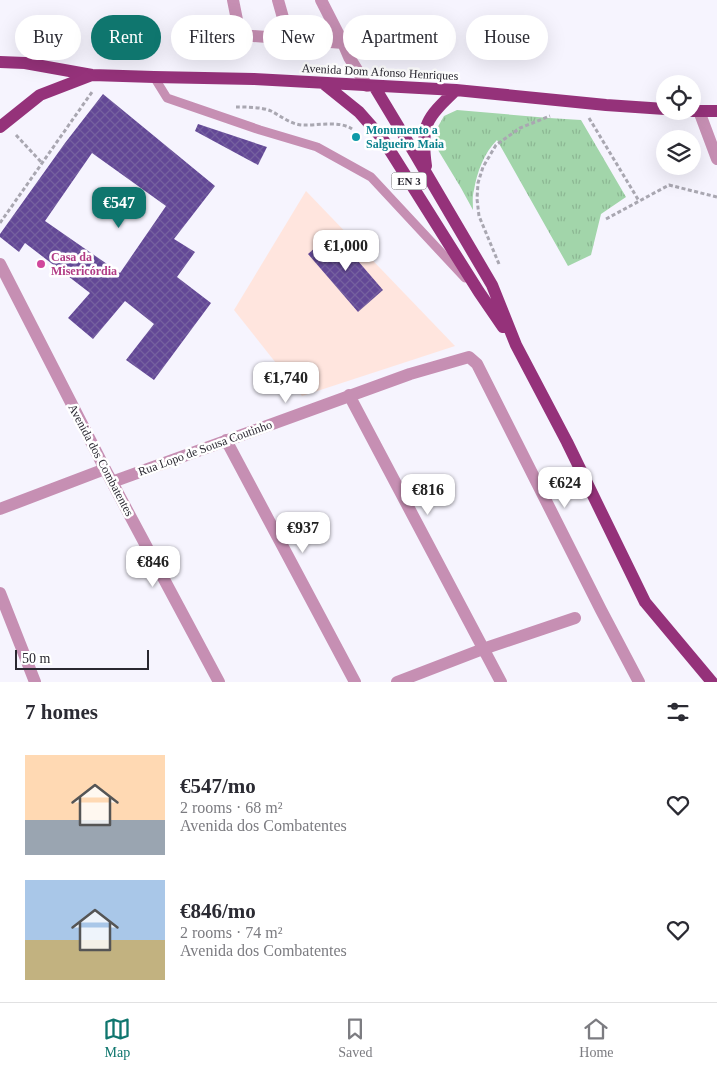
<!DOCTYPE html>
<meta charset="utf-8">
<style>
:root{--surface:#fff;--page:#f7f7f7;--text:#2b2b33;--muted:#7c7c81;--line:#e1e1e2;--accent:#0f766e}
body{margin:0;font-family:Georgia,serif;background:var(--page);color:var(--text);height:100vh;display:flex;flex-direction:column;font-size:19px;white-space:nowrap}
*{box-sizing:border-box;margin:0}
p{font-size:16px;color:var(--muted)}
.icon{flex:none;width:28px;height:28px;fill:none;stroke:currentColor;stroke-width:2;stroke-linecap:round;stroke-linejoin:round}
.map{position:relative;height:682px;overflow:hidden}
.sheet{display:flex;flex-direction:column;background:var(--surface);flex:1}
.sheet>*{flex:none}
.guide{position:absolute;left:15px;top:15px;width:688px;height:45px;display:flex;gap:10px}
.fabs{position:absolute;left:656px;top:75px;display:grid;gap:10px}
.fabs a{display:grid;place-items:center;width:45px;height:45px;border-radius:50%;background:var(--surface);box-shadow:0 5px 20px #0002;font-size:25px}
.scale{position:absolute;left:15px;bottom:12px;width:134px;box-sizing:border-box;padding-left:5px;border:2px solid #2a2831;border-top:0;font-size:14px;line-height:18px;white-space:nowrap;color:#2a2831;-webkit-text-stroke:4px #fff;paint-order:stroke}
.price{position:absolute;translate:-50% -42px;padding:0 11px;border-radius:10px;background:#fff;color:#222;font-size:16px;line-height:32px;filter:drop-shadow(0 1px 2px #0008)}
.price::after{content:'';position:absolute;left:50%;top:30px;width:15px;height:11px;margin-left:-8px;background:inherit;clip-path:polygon(0 0,100% 0,50% 100%)}
.price.on{background:var(--accent);color:#fff}
ul{padding:0;list-style:none}
li{display:flex;align-items:center;gap:15px;height:125px;padding:0 25px}
li span{display:grid;place-items:center;flex:none;width:140px;height:100px;border-radius:0px;color:#555}
li>.icon{margin-inline-start:auto}
span .icon{width:60px;height:60px;fill:#fffc;stroke-width:1}
li b{font-size:21px}
h2{display:flex;justify-content:space-between;align-items:center;height:60px;padding:0 25px;font-size:21px}
.chip{padding:0 18px;border-radius:22px;background:var(--surface);box-shadow:0 5px 20px #0002;font-size:18px;line-height:45px}
.chip.on{background:var(--accent);color:#fff}
.tab-bar{display:flex;justify-content:space-around;align-items:center;height:70px;border-top:1px solid var(--line);background:var(--surface);font-size:14px;color:var(--muted)}
.tab-bar a{display:grid;justify-items:center;gap:2px}
.tab-bar .on{color:var(--accent)}
.map>svg:first-child{display:block}
</style>
<div class="map">
<svg width="717" height="682" viewBox="0 0 717 682">
<defs>
<pattern id="park-tufts" width="24" height="20" patternUnits="userSpaceOnUse" patternTransform="scale(1.25)"><rect width="24" height="20" fill="#a2d5aa"/><path d="M3 7l-1-3M5 7V3M7 7l1-3M15 17l-1-3M17 17v-4M19 17l1-3" fill="none" stroke="#8cb793"/></pattern>
<pattern id="building-cross-hatch" width="8" height="8" patternUnits="userSpaceOnUse" patternTransform="scale(1.25)"><rect width="8" height="8" fill="#634896"/><path d="M0 0l8 8M0 8l8-8" fill="none" stroke="#75609f"/></pattern>
</defs>
<rect width="100%" height="100%" fill="#f6f4fe"/>
<path fill="#ffe5de" d="M306 191 455 346 302 396 234 310Z"/>
<path fill="url(#park-tufts)" d="M457 110 549 118 581 120 626 197 601 214 591 255 568 266 497 140C484 153 477 172 474 190 472 197 473 204 473 210L461 188 438 150 435 132 444 116Z"/>
<path fill="url(#building-cross-hatch)" fill-rule="evenodd" d="M103 94 215 186 174 239 195 252 177 277 211 303 154 380 126 360 154 324 125 301 93 339 68 318 90 293 25 243 19 252 0 237V234L65 143ZM92 153 166 206 120 273 45 221Z
M198 124 267 147 258 165 195 131Z
M333 232 383 290 358 312 308 254Z"/>
<g fill="none" stroke-linecap="round" stroke-linejoin="round">
<path stroke="#a9a7b1" stroke-width="3" stroke-dasharray="4 2.5" stroke-linecap="butt" d="M236 107C246 107 262 107 271 111 281 116 290 124 302 125 317 126 339 120 352 129
M589 118 639 201
M16 135 42 163
M606 219 669 185 717 197
M0 223 92 92
M499 264 479 216 477 199 478 183 483 167 496 145 520 128 550 116"/>
<path stroke="#c68fb3" stroke-width="9" d="M154 77 167 98 260 130 317 147 371 177 465 278"/>
<path stroke="#c68fb3" stroke-width="12" d="M233 0 240 35 343 43
M278 0 289 39
M321 0 343 43 349 57 367 86
M699 111 717 159
M0 264 105 469 219 682
M349 395 501 682
M226 440 355 682
M112 482 410 374 469 357 477 364 601 610 639 682
M0 509 105 469
M0 593 35 682
M397 682 483 649 575 618"/>
<path stroke="#95327a" stroke-width="12" d="M0 62 25 63 92 75 154 77 254 79 456 90 606 105 665 109
M323 83 359 112 382 138 479 292 503 327
M374 86 415 154 492 285 516 345 567 442 645 602 712 682
M692 111H717
M0 127 40 95 92 75
M426 166C420 124 427 118 456 90"/>
</g>
<circle fill="#0f9aa8" stroke="#fff" stroke-width="2" cx="356" cy="137" r="5"/>
<circle fill="#d1479c" stroke="#fff" stroke-width="2" cx="41" cy="264" r="5"/>
<g text-anchor="middle" dominant-baseline="central" stroke-width="5" stroke-linejoin="round" paint-order="stroke">
<rect fill="#fff" stroke="#6a686f" stroke-width="1" x="391.5" y="172.5" width="35" height="17" rx="4"/>
<g font-size="11" font-weight="bold" fill="#2a2831">
<text x="409" y="181">EN 3</text>
</g>
<g font-size="12" fill="#2a2831" stroke="#fff">
<text transform="translate(380 72) rotate(3)">Avenida Dom Afonso Henriques</text>
<text transform="translate(205 448) rotate(-20)">Rua Lopo de Sousa Coutinho</text>
<text transform="translate(101 460) rotate(62)">Avenida dos Combatentes</text>
</g>
<g font-size="12" font-weight="bold" fill="#0d838f" stroke="#fff" text-anchor="start">
<text x="366" y="130">Monumento a<tspan x="366" dy="14">Salgueiro Maia</tspan></text>
</g>
<g font-size="12" font-weight="bold" fill="#b23c85" stroke="#fff" text-anchor="start">
<text x="51" y="257">Casa da<tspan x="51" dy="14">Misericórdia</tspan></text>
</g>
</g>
</svg>
<div class="fabs">
<a><svg class="icon" aria-label="locate" viewBox="0 0 24 24"><circle cx="12" cy="12" r="6"/><path d="M12 2v4M12 18v4M2 12h4M18 12h4"/></svg></a>
<a><svg class="icon" aria-label="layers" viewBox="0 0 24 24"><path d="M12 4l9 5-9 5-9-5zM3 14l9 5 9-5"/></svg></a>
</div>
<div class="scale">50 m</div>
<b class="price on" style="left:119px;top:229px">€547</b>
<b class="price" style="left:346px;top:272px">€1,000</b>
<b class="price" style="left:286px;top:404px">€1,740</b>
<b class="price" style="left:565px;top:509px">€624</b>
<b class="price" style="left:428px;top:516px">€816</b>
<b class="price" style="left:303px;top:554px">€937</b>
<b class="price" style="left:153px;top:588px">€846</b>
<div class="guide">
<a class="chip">Buy</a>
<a class="chip on">Rent</a>
<a class="chip">Filters</a>
<a class="chip">New</a>
<a class="chip">Apartment</a>
<a class="chip">House</a>
</div>
</div>
<section class="sheet">
<h2>7 homes<svg class="icon" aria-label="filters" viewBox="0 0 24 24"><path d="M4 7h16M4 17h16"/><circle cx="9" cy="7" r="2"/><circle cx="15" cy="17" r="2"/></svg></h2>
<ul>
<li><span style="background:linear-gradient(#ffd9b3 65%,#9aa5b1 0)"><svg class="icon" aria-label="home" viewBox="0 0 24 24"><path d="M3 11l9-7 9 7M6 9v11h12V9"/></svg></span><div><b>€547/mo</b><p>2 rooms · 68 m²</p><p>Avenida dos Combatentes</p></div><svg class="icon" aria-label="heart" viewBox="0 0 24 24"><path d="M12 20l-8-8c-3-5 5-10 8-4 3-6 11-1 8 4z"/></svg></li>
<li><span style="background:linear-gradient(#a9c7e8 60%,#c2b280 0)"><svg class="icon" aria-label="home" viewBox="0 0 24 24"><path d="M3 11l9-7 9 7M6 9v11h12V9"/></svg></span><div><b>€846/mo</b><p>2 rooms · 74 m²</p><p>Avenida dos Combatentes</p></div><svg class="icon" aria-label="heart" viewBox="0 0 24 24"><path d="M12 20l-8-8c-3-5 5-10 8-4 3-6 11-1 8 4z"/></svg></li>
</ul>
</section>
<nav class="tab-bar">
<a class="on"><svg class="icon" aria-label="map" viewBox="0 0 24 24"><path d="M3 6l6-2 6 2 6-2v14l-6 2-6-2-6 2zM9 4v14M15 6v14"/></svg>Map</a>
<a><svg class="icon" aria-label="saved" viewBox="0 0 24 24"><path d="M7 4h10v16l-5-4-5 4z"/></svg>Saved</a>
<a><svg class="icon" aria-label="home" viewBox="0 0 24 24"><path d="M3 11l9-7 9 7M6 9v11h12V9"/></svg>Home</a>
</nav>
